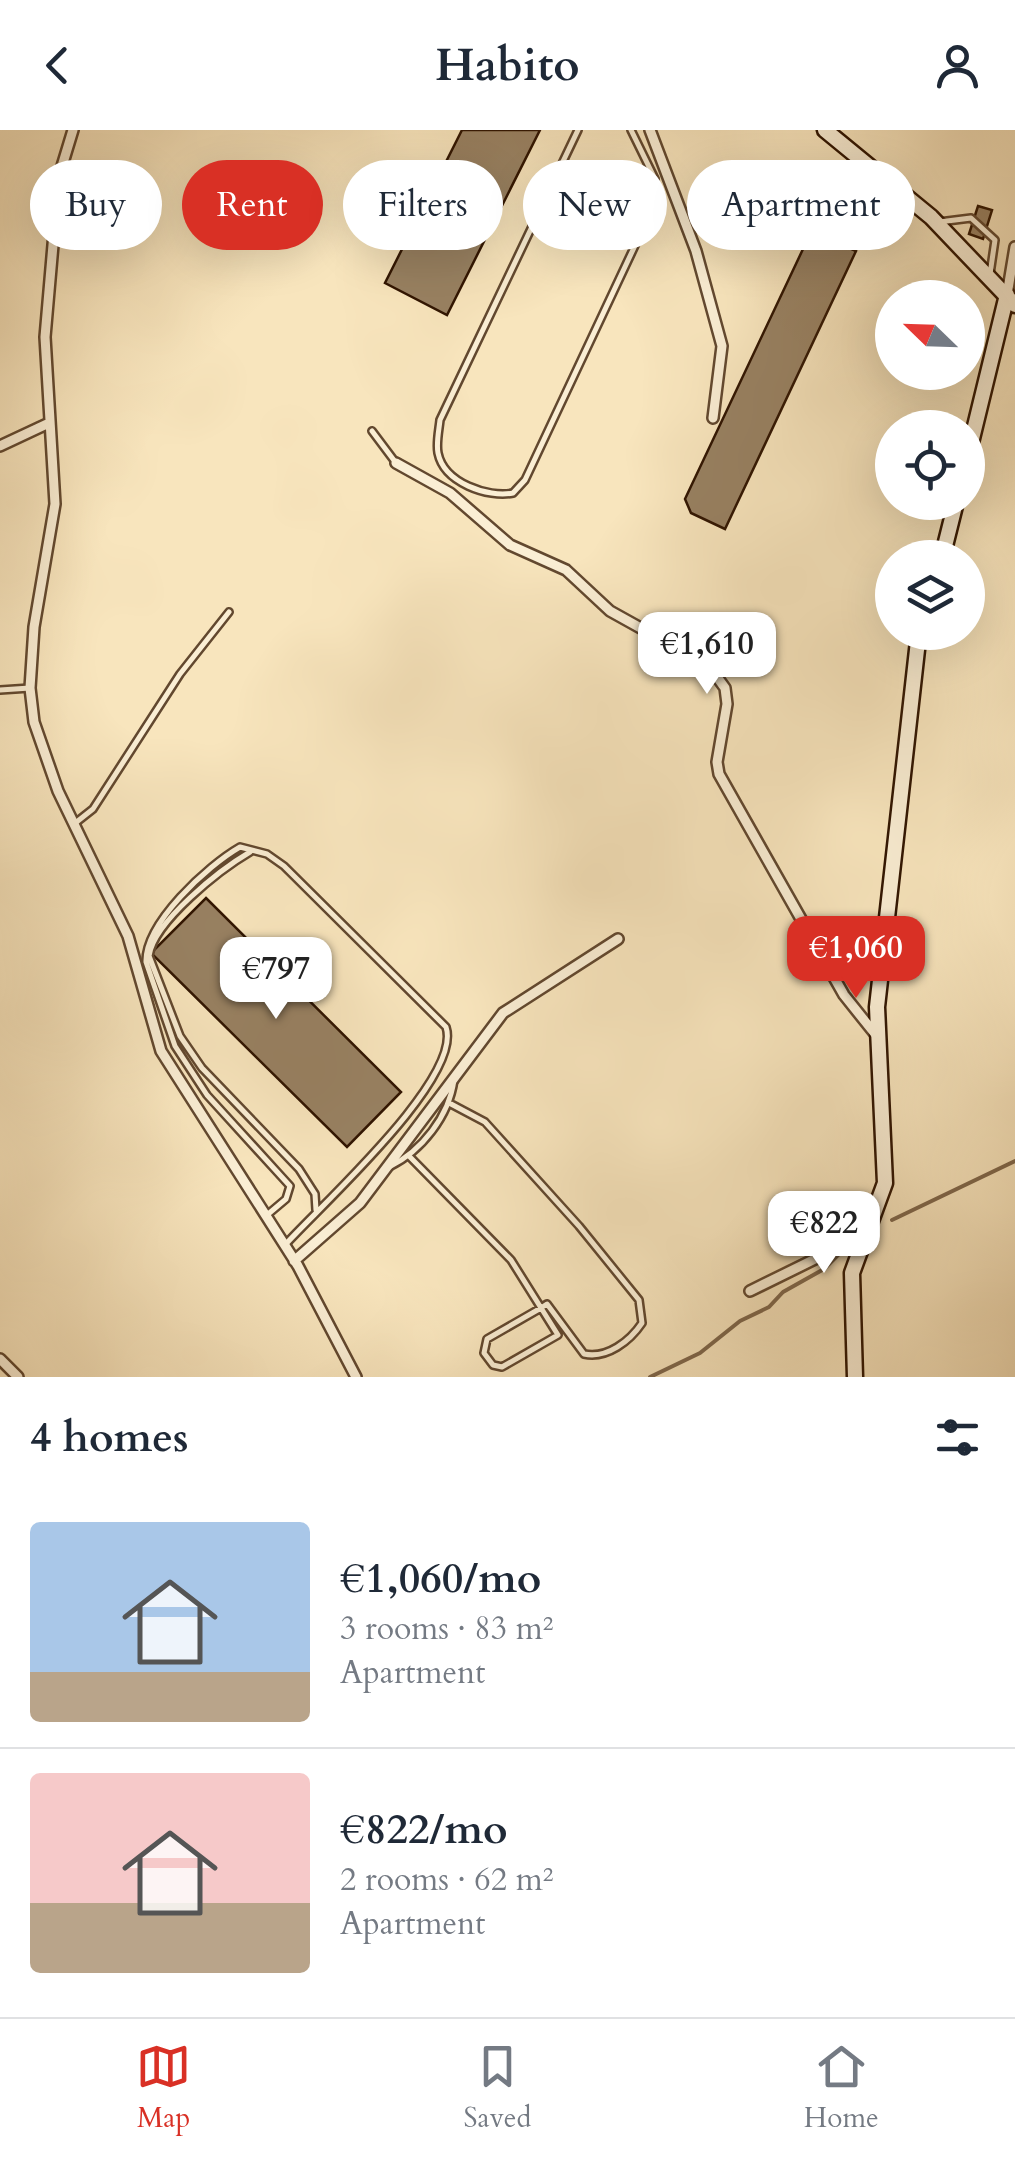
<!DOCTYPE html>
<meta charset="utf-8">
<style>
:root{--surface:#fff;--page:#f2f2f3;--text:#1f2937;--muted:#747a83;--line:#e0e1e3;--accent:#d93025}
body{margin:0;font-family:Cardo,serif;background:var(--page);color:var(--text);height:100vh;display:flex;flex-direction:column;font-size:38px;white-space:nowrap}
*{box-sizing:border-box;margin:0}
p{font-size:32px;color:var(--muted)}
.icon{flex:none;width:55px;height:55px;fill:none;stroke:currentColor;stroke-width:2;stroke-linecap:round;stroke-linejoin:round}
.map{position:relative;height:1247px;overflow:hidden}
.side{display:flex;flex-direction:column;background:var(--surface);flex:1}
.side>*{flex:none}
.guide{position:absolute;left:30px;top:30px;width:955px;height:90px;display:flex;gap:20px}
.needle{width:65px;rotate:293deg}
.fabs{position:absolute;left:875px;top:150px;display:grid;gap:20px}
.fabs a{display:grid;place-items:center;width:110px;height:110px;border-radius:50%;background:var(--surface);box-shadow:0 10px 40px #0002;font-size:50px}
.price{position:absolute;translate:-50% -85px;padding:0 22px;border-radius:20px;background:#fff;color:#222;font-size:32px;line-height:65px;filter:drop-shadow(0 2px 5px #0008)}
.price::after{content:'';position:absolute;left:50%;top:60px;width:30px;height:22px;margin-left:-15px;background:inherit;clip-path:polygon(0 0,100% 0,50% 100%)}
.price.selected{background:var(--accent);color:#fff}
ul{padding:0;list-style:none}
li{display:flex;align-items:center;gap:30px;height:250px;padding:0 30px}
li+li{border-top:2px solid var(--line)}
li span{display:grid;place-items:center;flex:none;width:280px;height:200px;border-radius:10px;color:#555}
li>.icon{margin-inline-start:auto}
span .icon{width:120px;height:120px;fill:#fffc;stroke-width:1}
li b{font-size:42px}
h2{display:flex;justify-content:space-between;align-items:center;height:120px;padding:0 30px;font-size:42px}
.pill{padding:0 35px;border-radius:45px;background:var(--surface);box-shadow:0 10px 40px #0002;font-size:35px;line-height:90px}
.pill.selected{background:var(--accent);color:#fff}
header{display:flex;justify-content:space-between;align-items:center;height:130px;padding:0 30px;background:var(--surface);font-size:45px;font-weight:800}
.tab-bar{display:flex;justify-content:space-around;align-items:center;height:140px;border-top:2px solid var(--line);background:var(--surface);font-size:28px;color:var(--muted)}
.tab-bar a{display:grid;justify-items:center;gap:5px}
.tab-bar .selected{color:var(--accent)}
.map>svg:first-child{display:block}
</style>
<header><svg class="icon" aria-label="back" viewBox="0 0 24 24"><path d="M15 5l-7 7 7 7"/></svg>Habito<svg class="icon" aria-label="person" viewBox="0 0 24 24"><circle cx="12" cy="8" r="4"/><path d="M4 21q1-7 8-7t8 7"/></svg></header>
<div class="map">
<svg width="1015" height="1247" viewBox="0 0 1015 1247">
<rect width="100%" height="100%" fill="#f8e5bd"/>
<filter id="stains"><feTurbulence type="fractalNoise" baseFrequency=".002" numOctaves="4"/><feColorMatrix values="0 0 0 0 .2 0 0 0 0 .09 0 0 0 0 .02 0 0 0 .5 -.17"/></filter>
<radialGradient id="worn" r=".72"><stop offset=".6" stop-color="#630" stop-opacity="0"/><stop offset="1" stop-color="#630" stop-opacity=".3"/></radialGradient>
<g fill="none" stroke-linecap="round" stroke-linejoin="round">
<path stroke="#7f674b" stroke-width="4" d="M892 1090 1015 1031
M650 1247 700 1223 740 1191 769 1177 783 1162 824 1139 850 1113"/>
</g>
<path fill="#988162" stroke="#301400" stroke-width="2.5" d="M462 0H540L447 185 385 153Z
M978 76 992 80 983 109 969 104Z
M828 89 854 101 847 117 856 121 725 399 691 383 685 369 812 100 821 105Z
M206 768 401 962 347 1017 151 823Z"/>
<g fill="none" stroke-linecap="round" stroke-linejoin="round">
<defs>
<path id="lane" d="M578 0 440 290C439 300 436 313 438 323 444 353 488 368 513 363L525 350 654 75 655 49 631 0
M939 92 971 88 995 110 990 144
M372 301 396 333
M0 560 30 558
M74 694 93 679 180 544 229 482
M250 722C221 739 154 791 149 826L180 906 202 938 299 1039 315 1064 316 1080
M410 1027 511 1130 558 1205 502 1237 493 1235 484 1223 487 1209 541 1178 547 1174 584 1224C607 1229 630 1211 642 1193L639 1170 579 1096 485 992 451 974
M389 1037C422 1021 449 986 454 950
M267 1085 286 1069 290 1056 207 965 175 916 146 832C145 793 207 736 240 717L267 724 284 736 446 897C463 948 321 1075 285 1115"/>
<path id="street" d="M73 0 59 46 45 207 55 374 34 497 30 558 34 592 58 661 128 806 161 921 298 1136 356 1247
M650 0 696 121 722 216 713 288
M1007 165 1015 117
M0 316 49 293
M396 333 450 363 510 415 566 440 610 481 709 536 725 558 727 574 717 632 719 644 844 865 876 905
M294 1131 360 1073 503 883 618 809
M750 1161 815 1129 871 1088
M0 1229 18 1247"/>
<path id="secondary" d="M825 0 931 87 1015 175
M968 325 1007 165
M942 428 956 372
M855 1247 852 1143 885 1053 877 877 919 502"/>
</defs>
<use href="#lane" stroke="#62482f" stroke-width="10"/>
<use href="#street" stroke="#62482f" stroke-width="14"/>
<use href="#secondary" stroke="#301400" stroke-width="19"/>
<use href="#lane" stroke="#faeed4" stroke-width="5"/>
<use href="#street" stroke="#faeed4" stroke-width="9"/>
<use href="#secondary" stroke="#faeed4" stroke-width="14"/>
</g>
<rect width="100%" height="100%" filter="url(#stains)"/>
<rect width="100%" height="100%" fill="url(#worn)"/>
</svg>
<div class="fabs">
<a><svg class="needle" viewBox="-14 -14 28 28"><path d="M0-13l5 13h-10z" fill="#e53935"/><path d="M0 13l5-13h-10z" fill="#747a83"/></svg></a>
<a><svg class="icon" aria-label="locate" viewBox="0 0 24 24"><circle cx="12" cy="12" r="6"/><path d="M12 2v4M12 18v4M2 12h4M18 12h4"/></svg></a>
<a><svg class="icon" aria-label="layers" viewBox="0 0 24 24"><path d="M12 4l9 5-9 5-9-5zM3 14l9 5 9-5"/></svg></a>
</div>
<b class="price" style="left:707px;top:567px">€1,610</b>
<b class="price selected" style="left:856px;top:871px">€1,060</b>
<b class="price" style="left:276px;top:892px">€797</b>
<b class="price" style="left:824px;top:1146px">€822</b>
<div class="guide">
<a class="pill">Buy</a>
<a class="pill selected">Rent</a>
<a class="pill">Filters</a>
<a class="pill">New</a>
<a class="pill">Apartment</a>
</div>
</div>
<section class="side">
<h2>4 homes<svg class="icon" aria-label="filters" viewBox="0 0 24 24"><path d="M4 7h16M4 17h16"/><circle cx="9" cy="7" r="2"/><circle cx="15" cy="17" r="2"/></svg></h2>
<ul>
<li><span style="background:linear-gradient(#a9c7e8 75%,#b9a48a 0)"><svg class="icon" aria-label="home" viewBox="0 0 24 24"><path d="M3 11l9-7 9 7M6 9v11h12V9"/></svg></span><div><b>€1,060/mo</b><p>3 rooms · 83 m²</p><p>Apartment</p></div></li>
<li><span style="background:linear-gradient(#f6c9c9 65%,#b9a48a 0)"><svg class="icon" aria-label="home" viewBox="0 0 24 24"><path d="M3 11l9-7 9 7M6 9v11h12V9"/></svg></span><div><b>€822/mo</b><p>2 rooms · 62 m²</p><p>Apartment</p></div></li>
</ul>
</section>
<nav class="tab-bar">
<a class="selected"><svg class="icon" aria-label="map" viewBox="0 0 24 24"><path d="M3 6l6-2 6 2 6-2v14l-6 2-6-2-6 2zM9 4v14M15 6v14"/></svg>Map</a>
<a><svg class="icon" aria-label="saved" viewBox="0 0 24 24"><path d="M7 4h10v16l-5-4-5 4z"/></svg>Saved</a>
<a><svg class="icon" aria-label="home" viewBox="0 0 24 24"><path d="M3 11l9-7 9 7M6 9v11h12V9"/></svg>Home</a>
</nav>
